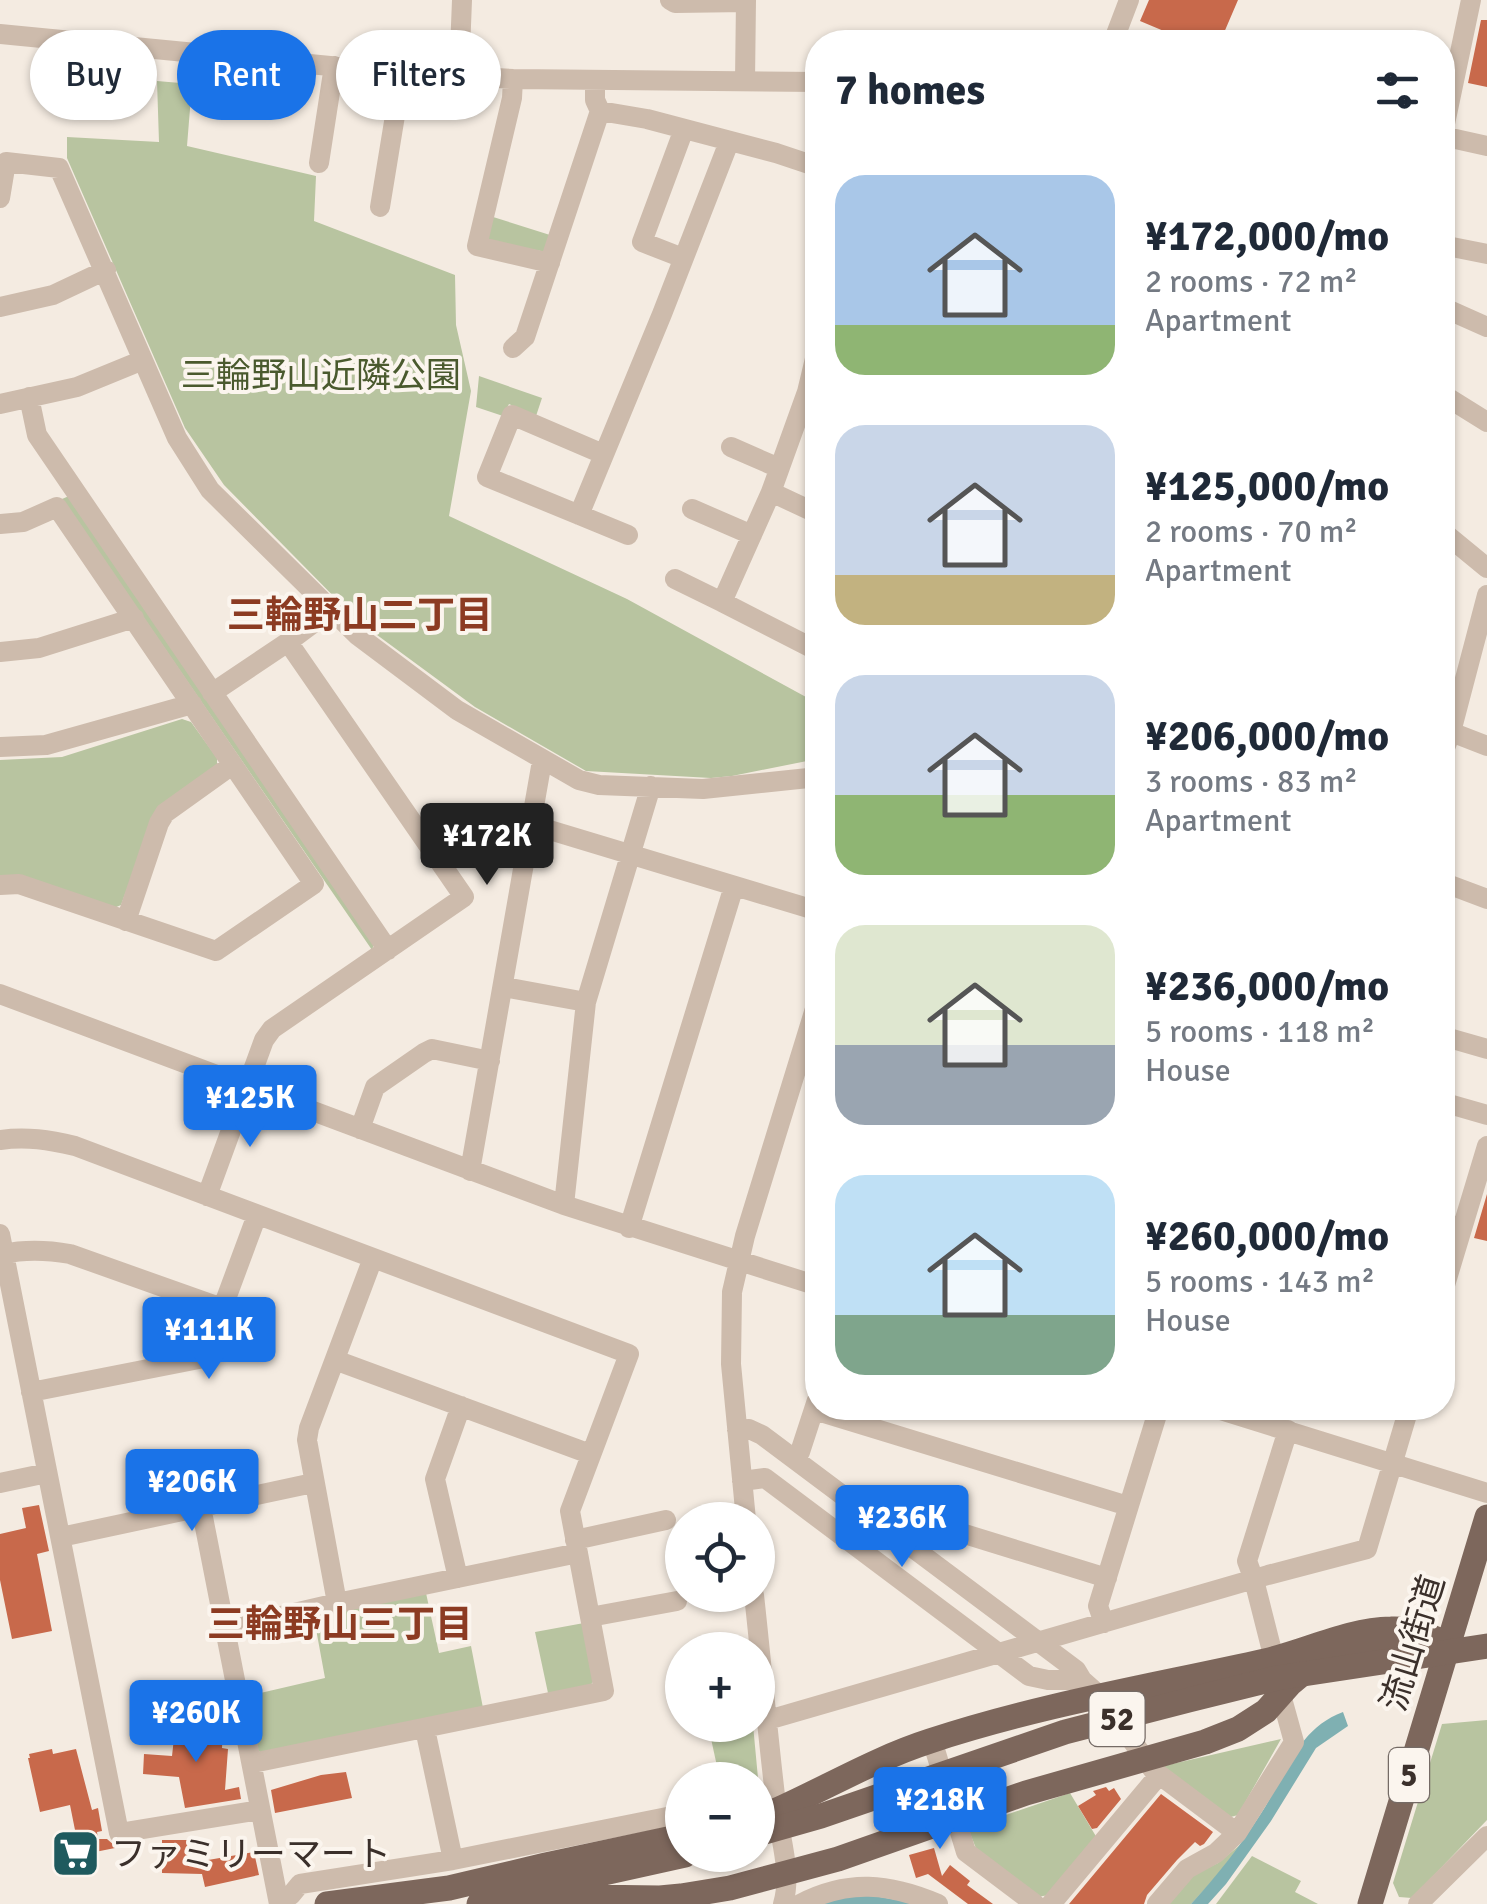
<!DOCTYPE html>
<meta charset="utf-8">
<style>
:root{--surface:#fff;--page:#f6f6f7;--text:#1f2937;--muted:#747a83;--accent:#1a73e8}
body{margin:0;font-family:Signika,"Noto Sans JP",sans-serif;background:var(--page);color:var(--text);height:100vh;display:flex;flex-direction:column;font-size:38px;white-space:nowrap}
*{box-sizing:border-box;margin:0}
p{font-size:32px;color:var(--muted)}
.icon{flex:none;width:55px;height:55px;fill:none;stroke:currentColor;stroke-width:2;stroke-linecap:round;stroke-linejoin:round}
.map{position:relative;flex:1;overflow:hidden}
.details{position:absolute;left:805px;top:30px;width:650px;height:1390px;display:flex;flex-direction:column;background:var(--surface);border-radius:40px;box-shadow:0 2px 8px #0004}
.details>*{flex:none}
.guide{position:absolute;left:30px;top:30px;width:625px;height:90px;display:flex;gap:20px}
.tools{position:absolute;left:665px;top:1502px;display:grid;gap:20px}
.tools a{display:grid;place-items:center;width:110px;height:110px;border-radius:50%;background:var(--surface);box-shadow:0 2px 8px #0004;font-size:50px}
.price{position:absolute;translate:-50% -85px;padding:0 22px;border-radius:10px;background:var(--accent);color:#fff;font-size:32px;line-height:65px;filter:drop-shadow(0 2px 5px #0008)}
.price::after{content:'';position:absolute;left:50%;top:60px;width:30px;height:22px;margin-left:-15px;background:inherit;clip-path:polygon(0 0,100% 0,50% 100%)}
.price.on{background:#222;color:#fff}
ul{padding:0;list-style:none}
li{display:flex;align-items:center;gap:30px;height:250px;padding:0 30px}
li span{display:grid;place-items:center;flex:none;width:280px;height:200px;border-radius:30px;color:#555}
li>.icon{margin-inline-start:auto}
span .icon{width:120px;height:120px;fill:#fffc;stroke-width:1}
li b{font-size:42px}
h2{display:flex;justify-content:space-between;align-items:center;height:120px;padding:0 30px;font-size:42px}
.chip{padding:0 35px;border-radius:45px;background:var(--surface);box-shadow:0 2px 8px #0004;font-size:35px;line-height:90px}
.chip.on{background:var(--accent);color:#fff}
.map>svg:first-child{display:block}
</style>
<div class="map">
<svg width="1487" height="1904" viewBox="0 0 1487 1904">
<rect width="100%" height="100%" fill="#f4ebe1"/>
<path fill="#b8c4a0" d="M157 81 192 84 187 146 316 176 314 221 455 275 456 325 471 391 449 516 627 599 817 703V759L732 776 711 778 586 771 475 707 358 621 224 485 185 428 67 158V137L159 142Z
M490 216 550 235 546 252 489 241 485 234Z
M479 376 542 398 536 416 509 404 503 416 476 407Z
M69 496 374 944 372 950 62 499Z
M182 719 191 722 217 758V766L157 808 121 905 114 908 0 876V760L62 757Z
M426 1593 439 1653 471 1646 483 1708 264 1754 257 1750 247 1696 325 1678 314 1618Z
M584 1623 595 1679 590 1686 548 1693 535 1632Z
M743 1637 745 1650H693L692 1648Z
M1487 1720V1820L1412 1898 1399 1897 1393 1883 1442 1724Z
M708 1725H753L758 1778V1782V1780H720Z
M1281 1739 1238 1815 1227 1818 1159 1767Z
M1070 1793 1097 1838 1050 1895 1036 1897 977 1851 968 1828Z
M1240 1845 1217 1876 1191 1904H1168L1193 1875 1218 1863Z
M1252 1856 1301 1881 1295 1892 1318 1904H1216Z"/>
<path fill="#7fb0b2" d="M1343 1712 1348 1726 1316 1748 1271 1821 1226 1884 1208 1904H1191C1216 1877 1238 1849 1258 1818 1285 1778 1295 1730 1343 1712Z
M857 1893 920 1904H822Z"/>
<path fill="#c8694b" d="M1149 0H1238L1220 42H1190L1140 21Z
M1481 20H1487V87L1468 83Z
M1487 1194V1241L1474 1238Z
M39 1505 49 1551 37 1554 52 1631 12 1639 0 1580V1534L26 1528 22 1508Z
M176 1720 199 1722V1725L223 1727 222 1748 228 1749 225 1790 239 1787 241 1799 185 1808 179 1777 143 1774 144 1754 172 1756Z
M52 1749 53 1754 76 1749 92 1810 98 1808 102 1831 97 1832 98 1839H107L115 1846 130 1845 80 1855 70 1805 40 1812 28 1758H30L29 1754Z
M346 1772 352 1798 275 1813 271 1790 321 1775Z
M1106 1787 1109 1791 1114 1788 1121 1799 1097 1828 1092 1829 1078 1806 1096 1795 1093 1791Z
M1161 1794 1213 1832 1204 1844 1200 1846 1195 1842 1177 1860 1147 1895 1144 1904H1069Z
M162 1840H191V1863L254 1852 259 1875 205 1887 202 1874 162 1873Z
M934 1848 942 1876 950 1865 970 1881 967 1885 993 1904H968L928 1874 916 1878 909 1855Z"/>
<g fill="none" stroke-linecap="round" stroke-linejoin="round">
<path stroke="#cdbbac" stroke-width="20" d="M670 0 675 3 746 2
M0 34 402 73 513 79 818 82
M1113 42 1129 0
M459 76 462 0
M513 79 512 98 477 246 550 263
M595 80V100L600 111 647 119 776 153 818 167
M745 81 746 0
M1442 136 1487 146
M1442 138 1471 0
M319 163 334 66
M0 198 6 162 59 168 177 438 210 490 357 635 457 710 579 780 599 785 703 789 818 777
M380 207 402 73
M1442 245 1487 254
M683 258 642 242 684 129
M0 307 53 295 106 270
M1442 307 1487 327
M818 346 807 392 771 492 818 514
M513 348 525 337 600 111
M1442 394 1487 422
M29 397 37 435 388 950
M0 404 77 387 143 360
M731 447 779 468
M603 454 512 415 487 477 628 535
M771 492 722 602 812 648 818 635
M692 509 752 535
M579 515 662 314 729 142
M0 524 23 522 57 507 314 884 216 951 19 884 0 885
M1442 531 1487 568
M675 579 722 602
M0 652 39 648 134 618
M212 693 288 642 331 610
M1451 732 1487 746
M0 747 46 745 192 704
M1442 756 1451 732 1487 595
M533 825 818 911
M1442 882 1487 899
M126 921 159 823 165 813 232 765
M504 987 586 1002
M0 994 564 1205 818 1286
M1442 1036 1487 1049
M1442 1102 1487 1115
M360 1129 375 1087 424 1053 432 1049 490 1061
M0 1140C26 1136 50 1140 75 1146L629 1354 570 1511 604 1691 253 1763
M470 1171 542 761
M207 1196 264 1040 272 1029 464 897 288 642
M564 1205 586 1002 651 786
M1442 1223 1462 1228
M629 1228 734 886
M0 1234 119 1833 260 1810
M3 1254C26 1249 47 1250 70 1254L222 1308
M373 1258 309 1428 307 1440 337 1603 578 1553
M1442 1295 1487 1146
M335 1360 590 1454
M31 1392 204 1358 257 1215
M1214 1408 1487 1493
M814 1410 1128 1506
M737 1430 749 1429 762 1435 1076 1670 1082 1680 1100 1696 1153 1770 1237 1833
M795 1458 800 1452 817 1400
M742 1481 765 1478 1029 1676 1048 1680H1082
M0 1483 47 1473
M861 1502 1107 1578
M201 1507 279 1904
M746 1520 731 1364 732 1292 745 1236 818 999
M61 1537 313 1483
M575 1540 666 1520
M458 1578 435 1479 461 1406
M754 1595C762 1667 768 1740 777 1812 781 1842 792 1874 783 1904
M590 1617 677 1601
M1104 1623 1098 1606 1159 1408
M225 1629 337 1603
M1274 1659 1254 1580 1247 1561 1288 1430
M768 1720 1268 1575 1367 1549 1409 1408
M425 1729 453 1860
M932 1740 966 1852 1035 1904
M291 1895 300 1884 453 1860 682 1814
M800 1904C848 1879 889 1883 938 1904
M1051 1904 1159 1775
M1157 1904 1187 1869 1216 1853 1237 1833 1294 1742 1281 1695
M1418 1904 1487 1836"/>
<path stroke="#7d675c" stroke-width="25" d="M758 1817 777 1810C828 1787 877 1758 930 1741 1039 1705 1153 1686 1265 1661 1307 1651 1348 1630 1391 1629 1413 1628 1430 1635 1449 1646
M327 1904 449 1888 546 1865 682 1836
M479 1904 509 1894 685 1855
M513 1904 586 1897 660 1898 681 1896 730 1888 786 1873 838 1859 1026 1793 1205 1742 1238 1729 1266 1711 1290 1684 1308 1669 1353 1649 1383 1646 1421 1653 1429 1651
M1370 1904 1487 1517"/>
<path stroke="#7d675c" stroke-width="25" d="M758 1834 821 1816 1065 1732 1189 1700 1277 1678 1487 1646"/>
</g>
<defs>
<symbol id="supermarket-square" viewBox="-11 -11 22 22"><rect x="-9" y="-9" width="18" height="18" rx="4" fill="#1f5a5e" stroke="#fbf5ee"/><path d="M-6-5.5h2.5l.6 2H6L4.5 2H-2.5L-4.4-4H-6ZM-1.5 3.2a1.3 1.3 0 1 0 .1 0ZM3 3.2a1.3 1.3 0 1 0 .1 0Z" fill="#fff"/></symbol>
</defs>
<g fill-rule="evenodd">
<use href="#supermarket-square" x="48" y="1826" width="55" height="55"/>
</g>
<g text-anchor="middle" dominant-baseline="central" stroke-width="8" stroke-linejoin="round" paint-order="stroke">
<g fill="#fbf5ee" stroke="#756b66" stroke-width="2.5">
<rect x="1089.5" y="1692" width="55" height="54" rx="8"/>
<rect x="1389" y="1748" width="40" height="54" rx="8"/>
</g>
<g font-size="32" font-weight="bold" fill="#3b302b">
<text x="1117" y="1719">52</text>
<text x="1409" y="1775">5</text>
</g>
<g font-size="35" fill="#4a5a2e" stroke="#fbf5ee">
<text x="321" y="375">三輪野山近隣公園</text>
</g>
<g font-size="35" fill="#3b302b" stroke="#fbf5ee">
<text transform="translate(1413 1643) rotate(-73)">流山街道</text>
</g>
<g font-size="35" fill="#3b302b" stroke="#fbf5ee" text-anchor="start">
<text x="111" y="1854">ファミリーマート</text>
</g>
<g font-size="38" font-weight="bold" fill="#8c3b22" stroke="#fbf5ee">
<text x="360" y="615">三輪野山二丁目</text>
<text x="340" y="1624">三輪野山三丁目</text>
</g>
</g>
</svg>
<div class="tools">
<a><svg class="icon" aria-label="locate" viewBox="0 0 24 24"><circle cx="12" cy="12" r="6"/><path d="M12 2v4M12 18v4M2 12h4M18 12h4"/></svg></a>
<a>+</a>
<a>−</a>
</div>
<b class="price on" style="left:487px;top:888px">¥172K</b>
<b class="price" style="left:250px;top:1150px">¥125K</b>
<b class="price" style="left:209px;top:1382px">¥111K</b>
<b class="price" style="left:192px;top:1534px">¥206K</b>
<b class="price" style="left:902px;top:1570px">¥236K</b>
<b class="price" style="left:196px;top:1765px">¥260K</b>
<b class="price" style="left:940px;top:1852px">¥218K</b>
<div class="guide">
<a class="chip">Buy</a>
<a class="chip on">Rent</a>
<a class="chip">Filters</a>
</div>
<section class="details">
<h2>7 homes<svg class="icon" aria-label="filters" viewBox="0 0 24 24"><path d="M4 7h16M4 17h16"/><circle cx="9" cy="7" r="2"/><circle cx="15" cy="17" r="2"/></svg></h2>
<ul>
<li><span style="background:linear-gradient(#a9c7e8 75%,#8fb573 0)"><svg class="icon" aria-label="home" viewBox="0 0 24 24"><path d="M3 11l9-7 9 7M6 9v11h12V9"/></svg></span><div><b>¥172,000/mo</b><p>2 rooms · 72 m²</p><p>Apartment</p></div></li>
<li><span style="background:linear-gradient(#c9d6e8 75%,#c2b280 0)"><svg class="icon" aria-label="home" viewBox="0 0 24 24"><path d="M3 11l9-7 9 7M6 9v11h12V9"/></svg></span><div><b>¥125,000/mo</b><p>2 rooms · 70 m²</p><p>Apartment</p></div></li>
<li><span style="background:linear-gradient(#c9d6e8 60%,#8fb573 0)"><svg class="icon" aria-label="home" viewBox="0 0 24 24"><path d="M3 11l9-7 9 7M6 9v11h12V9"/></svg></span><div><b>¥206,000/mo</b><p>3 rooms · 83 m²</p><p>Apartment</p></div></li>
<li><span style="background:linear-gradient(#dfe7d0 60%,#9aa5b1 0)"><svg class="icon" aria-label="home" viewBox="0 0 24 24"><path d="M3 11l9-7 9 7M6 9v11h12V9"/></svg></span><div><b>¥236,000/mo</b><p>5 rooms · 118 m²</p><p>House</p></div></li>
<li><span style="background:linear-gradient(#bfe0f5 70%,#7fa58c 0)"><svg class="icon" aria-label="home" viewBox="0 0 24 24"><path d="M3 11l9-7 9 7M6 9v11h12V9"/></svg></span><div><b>¥260,000/mo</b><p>5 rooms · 143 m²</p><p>House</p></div></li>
</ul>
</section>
</div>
